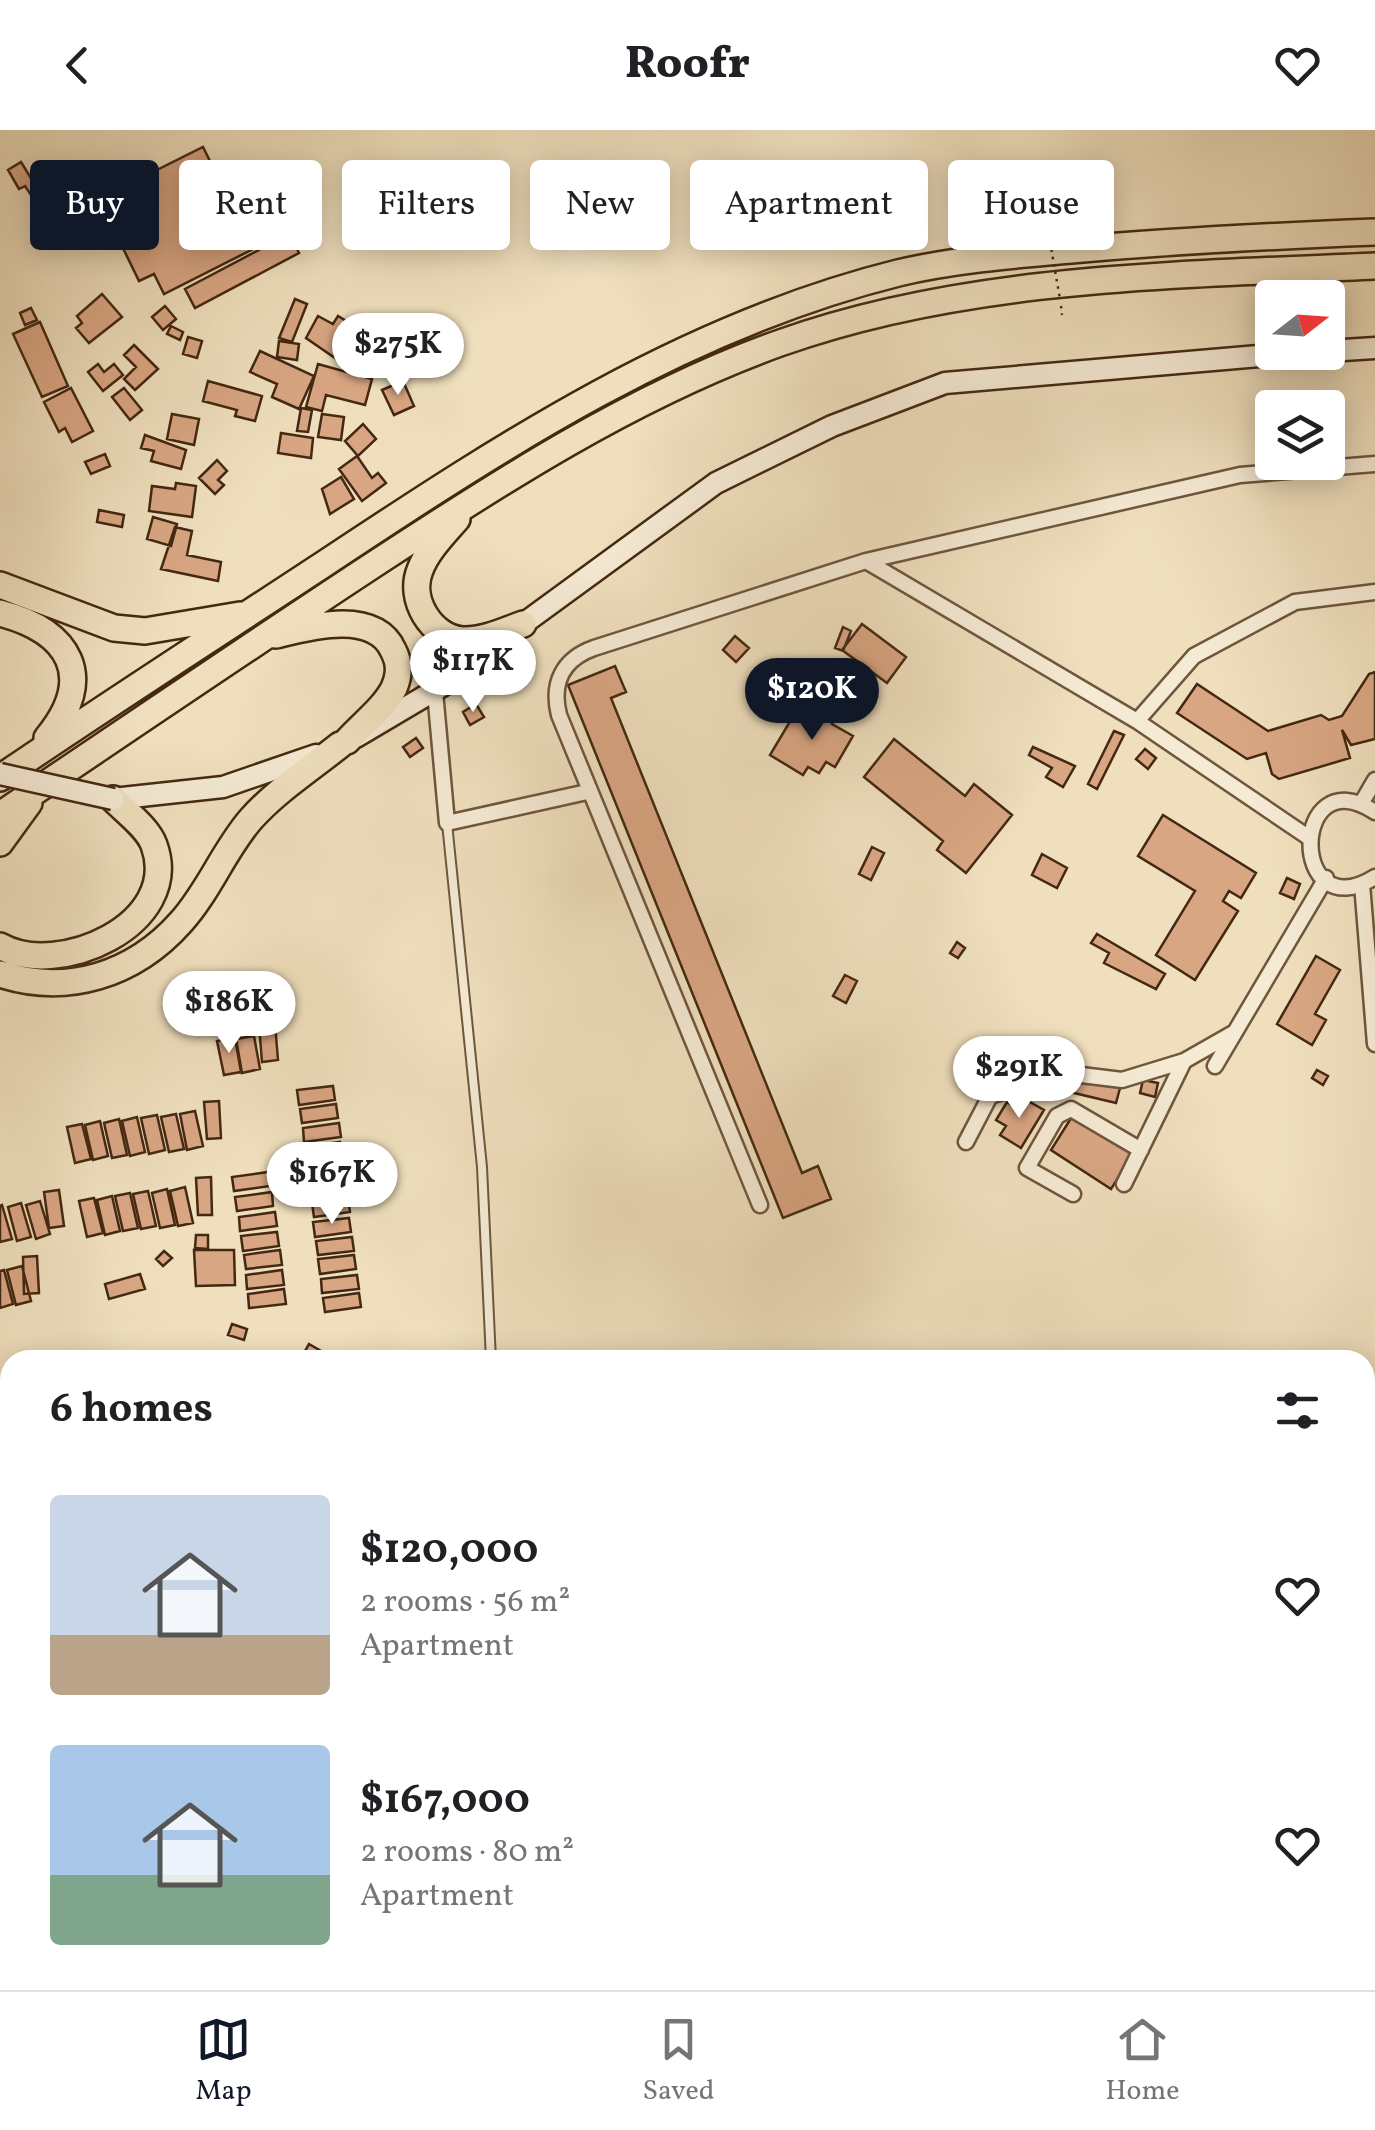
<!DOCTYPE html>
<meta charset="utf-8">
<style>
:root{--surface:#fff;--page:#f6f6f6;--text:#202124;--muted:#757577;--line:#e0e0e0;--accent:#111827}
body{margin:0;font-family:Vollkorn,serif;background:var(--page);color:var(--text);height:100vh;display:flex;flex-direction:column;font-size:38px;white-space:nowrap}
*{box-sizing:border-box;margin:0}
p{font-size:32px;color:var(--muted)}
.icon{flex:none;width:55px;height:55px;fill:none;stroke:currentColor;stroke-width:2;stroke-linecap:round;stroke-linejoin:round}
.map{position:relative;flex:1;overflow:hidden}
.sheet{position:absolute;left:0px;top:1220px;width:1375px;height:640px;display:flex;flex-direction:column;background:var(--surface);border-radius:30px 30px 0 0;box-shadow:0 5px 25px #0003}
.sheet>*{flex:none}
.guide{position:absolute;left:30px;top:30px;width:1315px;height:90px;display:flex;gap:20px}
.needle{width:65px;rotate:73deg}
.controls{position:absolute;left:1255px;top:150px;display:grid;gap:20px}
.controls a{display:grid;place-items:center;width:90px;height:90px;border-radius:10px;background:var(--surface);box-shadow:0 5px 25px #0003;font-size:50px}
.price{position:absolute;translate:-50% -85px;padding:0 22px;border-radius:35px;background:#fff;color:#222;font-size:32px;line-height:65px;filter:drop-shadow(0 2px 5px #0008)}
.price::after{content:'';position:absolute;left:50%;top:60px;width:30px;height:22px;margin-left:-15px;background:inherit;clip-path:polygon(0 0,100% 0,50% 100%)}
.price.on{background:var(--accent);color:#fff}
ul{padding:0;list-style:none}
li{display:flex;align-items:center;gap:30px;height:250px;padding:0 50px}
li span{display:grid;place-items:center;flex:none;width:280px;height:200px;border-radius:10px;color:#555}
li>.icon{margin-inline-start:auto}
span .icon{width:120px;height:120px;fill:#fffc;stroke-width:1}
li b{font-size:42px}
h2{display:flex;justify-content:space-between;align-items:center;height:120px;padding:0 50px;font-size:42px}
.pill{padding:0 35px;border-radius:10px;background:var(--surface);box-shadow:0 5px 25px #0003;font-size:35px;line-height:90px}
.pill.on{background:var(--accent);color:#fff}
header{display:flex;justify-content:space-between;align-items:center;height:130px;padding:0 50px;background:var(--surface);font-size:45px;font-weight:800}
.menu{display:flex;justify-content:space-around;align-items:center;height:140px;border-top:2px solid var(--line);background:var(--surface);font-size:28px;color:var(--muted)}
.menu a{display:grid;justify-items:center;gap:5px}
.menu .on{color:var(--accent)}
.map>svg:first-child{display:block}
</style>
<header><svg class="icon" aria-label="back" viewBox="0 0 24 24"><path d="M15 5l-7 7 7 7"/></svg>Roofr<svg class="icon" aria-label="heart" viewBox="0 0 24 24"><path d="M12 20l-8-8c-3-5 5-10 8-4 3-6 11-1 8 4z"/></svg></header>
<div class="map">
<svg width="1375" height="1860" viewBox="0 0 1375 1860">
<rect width="100%" height="100%" fill="#efdfbd"/>
<filter id="stains"><feTurbulence type="fractalNoise" baseFrequency=".002" numOctaves="4"/><feColorMatrix values="0 0 0 0 .2 0 0 0 0 .09 0 0 0 0 .02 0 0 0 .5 -.17"/></filter>
<radialGradient id="worn" r=".72"><stop offset=".6" stop-color="#630" stop-opacity="0"/><stop offset="1" stop-color="#630" stop-opacity=".3"/></radialGradient>
<path fill="#d9a683" stroke="#442811" stroke-width="2.5" d="M203 17 233 77 239 74 250 97 260 92 269 111 164 164 154 144 139 151 99 69Z
M21 32 42 66 35 71 25 56 19 59 8 40Z
M289 104 299 123 195 178 185 159Z
M102 164 122 187 89 213 76 198 82 193 77 186Z
M295 169 307 174 292 212 279 208Z
M165 176 176 189 163 200 152 187Z
M31 178 37 190 25 195 20 183Z
M318 186 333 194 338 186 346 191 342 199 362 211 348 237 306 208Z
M40 192 68 256 42 267 13 204Z
M171 196 183 202 180 210 167 204Z
M188 207 202 211 197 228 183 224Z
M279 211 299 214 297 230 277 227Z
M134 215 158 239 135 260 124 249 136 237 124 225Z
M260 221 314 246 299 279 272 267 277 254 250 242Z
M98 234 104 242 114 234 123 245 103 261 88 242Z
M318 234 372 249 365 275 326 265 322 281 306 277Z
M208 251 262 266 255 291 235 286 237 280 203 271Z
M403 251 414 276 394 285 382 260Z
M71 258 93 301 72 312 65 298 59 302 44 272Z
M124 258 142 280 130 290 112 267Z
M301 278 312 280 308 302 297 301Z
M172 284 199 289 194 315 167 309Z
M322 284 344 287 341 310 318 307Z
M363 294 376 309 358 326 345 311Z
M281 303 313 308 311 328 278 323Z
M145 305 186 320 181 339 151 331 154 321 141 318Z
M105 324 110 336 91 344 85 332Z
M357 326 372 348 378 343 386 353 362 371 339 339Z
M217 330 227 341 218 350 224 355 215 364 199 348Z
M341 347 354 369 330 384 322 359Z
M176 353 196 356 192 387 149 381 152 356 175 359Z
M99 380 124 385 122 397 97 392Z
M153 387 177 394 171 416 147 409Z
M175 397 192 401 187 425 221 432 218 451 161 439Z
M862 494 906 527 887 553 842 520Z
M843 497 851 501 843 521 835 518Z
M735 506 749 518 736 532 723 520Z
M615 536 626 562 611 568 802 1043 818 1036 831 1069 783 1088 568 555Z
M1375 542V609L1351 615 1342 600 1350 628 1279 649 1272 644 1266 623 1247 629 1177 583 1197 554 1268 601 1321 585 1329 590 1342 586 1369 544Z
M476 574 484 587 470 595 463 582Z
M817 576 836 588 832 594 853 606 835 637 826 632 819 643 808 637 803 645 770 625 795 583 808 591Z
M1114 601 1124 605 1097 659 1088 654Z
M416 608 423 618 410 627 403 617Z
M894 609 965 666 974 654 1012 685 966 743 937 720 943 711 864 647Z
M1033 617 1075 636 1063 657 1046 647 1052 638 1029 625Z
M1145 619 1156 628 1148 639 1136 629Z
M1163 685 1256 743 1241 768 1229 761 1223 771 1238 781 1195 850 1156 825 1195 761 1138 726Z
M872 717 884 723 871 750 859 744Z
M1042 724 1067 738 1057 758 1032 745Z
M1287 748 1300 754 1294 769 1280 763Z
M1097 804 1165 844 1156 859 1104 833 1109 823 1091 813Z
M957 812 965 818 958 828 950 823Z
M1316 826 1340 840 1315 884 1326 890 1312 915 1277 894Z
M845 845 857 851 846 873 833 866Z
M275 894 278 930 262 932 259 895Z
M254 906 260 939 242 943 236 909Z
M235 908 241 942 224 945 217 911Z
M1011 919 1031 929 1025 942 1005 931Z
M1317 940 1328 946 1323 955 1312 948Z
M1074 948 1120 958 1116 973 1070 962Z
M1143 950 1158 953 1155 967 1140 963Z
M333 956 335 970 299 975 297 960Z
M1021 967 1044 980 1021 1018 1000 1005 1006 996 996 990 1007 972 1015 977Z
M219 971 221 1008 207 1009 204 972Z
M336 974 338 988 302 993 300 979Z
M195 981 203 1016 187 1020 180 984Z
M176 984 184 1019 169 1022 161 987Z
M157 985 165 1020 149 1024 141 988Z
M1073 985 1134 1023 1111 1059 1051 1020Z
M137 987 145 1022 130 1026 122 991Z
M119 989 127 1025 112 1028 104 993Z
M100 991 108 1026 93 1030 85 995Z
M339 993 341 1007 304 1012 303 998Z
M82 994 91 1029 75 1033 67 997Z
M340 1012 342 1026 306 1031 304 1017Z
M344 1031 345 1045 309 1050 308 1036Z
M268 1042 270 1056 234 1061 232 1047Z
M211 1047 212 1085H198L196 1048Z
M346 1049 348 1063 312 1068 310 1053Z
M185 1057 193 1093 178 1096 170 1061Z
M167 1059 175 1095 160 1098 152 1063Z
M59 1060 64 1096 49 1098 44 1062Z
M148 1061 156 1096 141 1099 133 1064Z
M272 1062 273 1076 237 1081 235 1067Z
M130 1063 138 1098 123 1101 115 1066Z
M112 1066 120 1101 105 1105 97 1070Z
M94 1068 103 1103 87 1107 79 1071Z
M348 1068 350 1082 314 1087 312 1073Z
M40 1071 50 1104 36 1109 26 1075Z
M21 1073 31 1107 17 1111 8 1077Z
M2 1075 12 1109 0 1112V1076Z
M275 1082 277 1096 240 1101 239 1087Z
M349 1088 351 1102 315 1107 313 1092Z
M277 1102 279 1116 243 1121 241 1106Z
M196 1105H208V1119L195 1118Z
M352 1107 354 1121 318 1125 316 1111Z
M194 1120H234L235 1155 196 1156Z
M280 1120 282 1135 246 1139 244 1125Z
M164 1121 172 1128 163 1136 156 1129Z
M354 1125 356 1139 320 1144 318 1129Z
M37 1126 39 1163 24 1164 23 1127Z
M22 1136 31 1171 16 1175 7 1140Z
M4 1140 13 1174 0 1178V1141Z
M282 1140 284 1155 247 1159 246 1145Z
M140 1144 145 1159 109 1169 105 1154Z
M357 1145 359 1159 322 1163 321 1149Z
M284 1159 286 1174 249 1178 248 1164Z
M359 1163 361 1177 325 1182 323 1168Z
M232 1194 247 1199 244 1210 228 1205Z
M309 1214 321 1221 316 1230H300Z"/>
<g fill="none" stroke-linecap="round" stroke-linejoin="round">
<defs>
<path id="service" d="M447 693 482 1037 491 1230
M546 1860V1850"/>
<path id="minor" d="M866 431 1137 591 1308 707
M435 562 447 693 587 662
M1137 591 1194 526 1295 472 1375 462
M1361 674 1375 650
M1375 682C1290 626 1288 801 1375 747
M1362 754 1375 914
M1215 936 1326 748
M966 1012 990 966 1065 943 1122 950 1184 931 1235 902
M1124 1054 1184 931
M1073 1064 1027 1038 1057 986 1071 979 1141 1020
M760 1075 559 585C551 553 563 529 594 518L866 431 1240 345 1375 334"/>
<path id="secondary" d="M1328 221 1375 218
M356 607 459 546 523 494 716 353 832 296 945 253 1305 222
M113 669 223 657 316 625"/>
<path id="motorway" d="M457 389C444 404 427 421 420 440 408 469 431 507 462 510 483 511 504 501 523 494
M0 455 114 498 145 501 240 485
M0 483C70 501 97 547 47 608
M276 505C309 497 374 479 393 520 400 533 400 544 394 558 384 578 362 594 347 611
M0 648C107 575 216 505 324 434 505 314 685 196 898 143 953 130 1014 125 1071 120 1172 111 1273 106 1375 102
M0 685C122 603 244 520 367 439 498 353 632 266 780 213 967 146 1180 145 1375 136
M0 713 29 673
M0 816C57 849 183 795 154 715 148 698 126 682 113 669
M0 844C67 866 134 845 181 792 209 761 224 720 251 689 276 661 310 639 340 615"/>
</defs>
<use href="#service" stroke="#6f563c" stroke-width="12"/>
<use href="#minor" stroke="#6f563c" stroke-width="19"/>
<use href="#secondary" stroke="#442811" stroke-width="25"/>
<use href="#motorway" stroke="#442811" stroke-width="30"/>
<path stroke="#442811" stroke-width="2.5" stroke-dasharray="2.5 5" stroke-linecap="butt" d="M1061 176 1062 185"/>
<use href="#service" stroke="#f5ead4" stroke-width="8"/>
<use href="#minor" stroke="#f5ead4" stroke-width="14"/>
<use href="#secondary" stroke="#f5ead4" stroke-width="20"/>
<use href="#motorway" stroke="#efdfbd" stroke-width="25"/>
<defs>
<path id="secondary-bridge" d="M0 644 113 669"/>
</defs>
<use href="#secondary-bridge" stroke="#442811" stroke-width="25" stroke-linecap="butt"/>
<path stroke="#442811" stroke-width="2.5" stroke-dasharray="2.5 5" stroke-linecap="butt" d="M1050 112 1060 169"/>
<use href="#secondary-bridge" stroke="#f5ead4" stroke-width="20"/>
</g>
<rect width="100%" height="100%" filter="url(#stains)"/>
<rect width="100%" height="100%" fill="url(#worn)"/>
</svg>
<div class="controls">
<a><svg class="needle" viewBox="-14 -14 28 28"><path d="M0-13l5 13h-10z" fill="#e53935"/><path d="M0 13l5-13h-10z" fill="#757577"/></svg></a>
<a><svg class="icon" aria-label="layers" viewBox="0 0 24 24"><path d="M12 4l9 5-9 5-9-5zM3 14l9 5 9-5"/></svg></a>
</div>
<b class="price" style="left:398px;top:268px">$275K</b>
<b class="price" style="left:473px;top:585px">$117K</b>
<b class="price on" style="left:812px;top:613px">$120K</b>
<b class="price" style="left:229px;top:926px">$186K</b>
<b class="price" style="left:1019px;top:991px">$291K</b>
<b class="price" style="left:332px;top:1097px">$167K</b>
<div class="guide">
<a class="pill on">Buy</a>
<a class="pill">Rent</a>
<a class="pill">Filters</a>
<a class="pill">New</a>
<a class="pill">Apartment</a>
<a class="pill">House</a>
</div>
<section class="sheet">
<h2>6 homes<svg class="icon" aria-label="filters" viewBox="0 0 24 24"><path d="M4 7h16M4 17h16"/><circle cx="9" cy="7" r="2"/><circle cx="15" cy="17" r="2"/></svg></h2>
<ul>
<li><span style="background:linear-gradient(#c9d6e8 70%,#b9a48a 0)"><svg class="icon" aria-label="home" viewBox="0 0 24 24"><path d="M3 11l9-7 9 7M6 9v11h12V9"/></svg></span><div><b>$120,000</b><p>2 rooms · 56 m²</p><p>Apartment</p></div><svg class="icon" aria-label="heart" viewBox="0 0 24 24"><path d="M12 20l-8-8c-3-5 5-10 8-4 3-6 11-1 8 4z"/></svg></li>
<li><span style="background:linear-gradient(#a9c7e8 65%,#7fa58c 0)"><svg class="icon" aria-label="home" viewBox="0 0 24 24"><path d="M3 11l9-7 9 7M6 9v11h12V9"/></svg></span><div><b>$167,000</b><p>2 rooms · 80 m²</p><p>Apartment</p></div><svg class="icon" aria-label="heart" viewBox="0 0 24 24"><path d="M12 20l-8-8c-3-5 5-10 8-4 3-6 11-1 8 4z"/></svg></li>
</ul>
</section>
</div>
<nav class="menu">
<a class="on"><svg class="icon" aria-label="map" viewBox="0 0 24 24"><path d="M3 6l6-2 6 2 6-2v14l-6 2-6-2-6 2zM9 4v14M15 6v14"/></svg>Map</a>
<a><svg class="icon" aria-label="saved" viewBox="0 0 24 24"><path d="M7 4h10v16l-5-4-5 4z"/></svg>Saved</a>
<a><svg class="icon" aria-label="home" viewBox="0 0 24 24"><path d="M3 11l9-7 9 7M6 9v11h12V9"/></svg>Home</a>
</nav>
